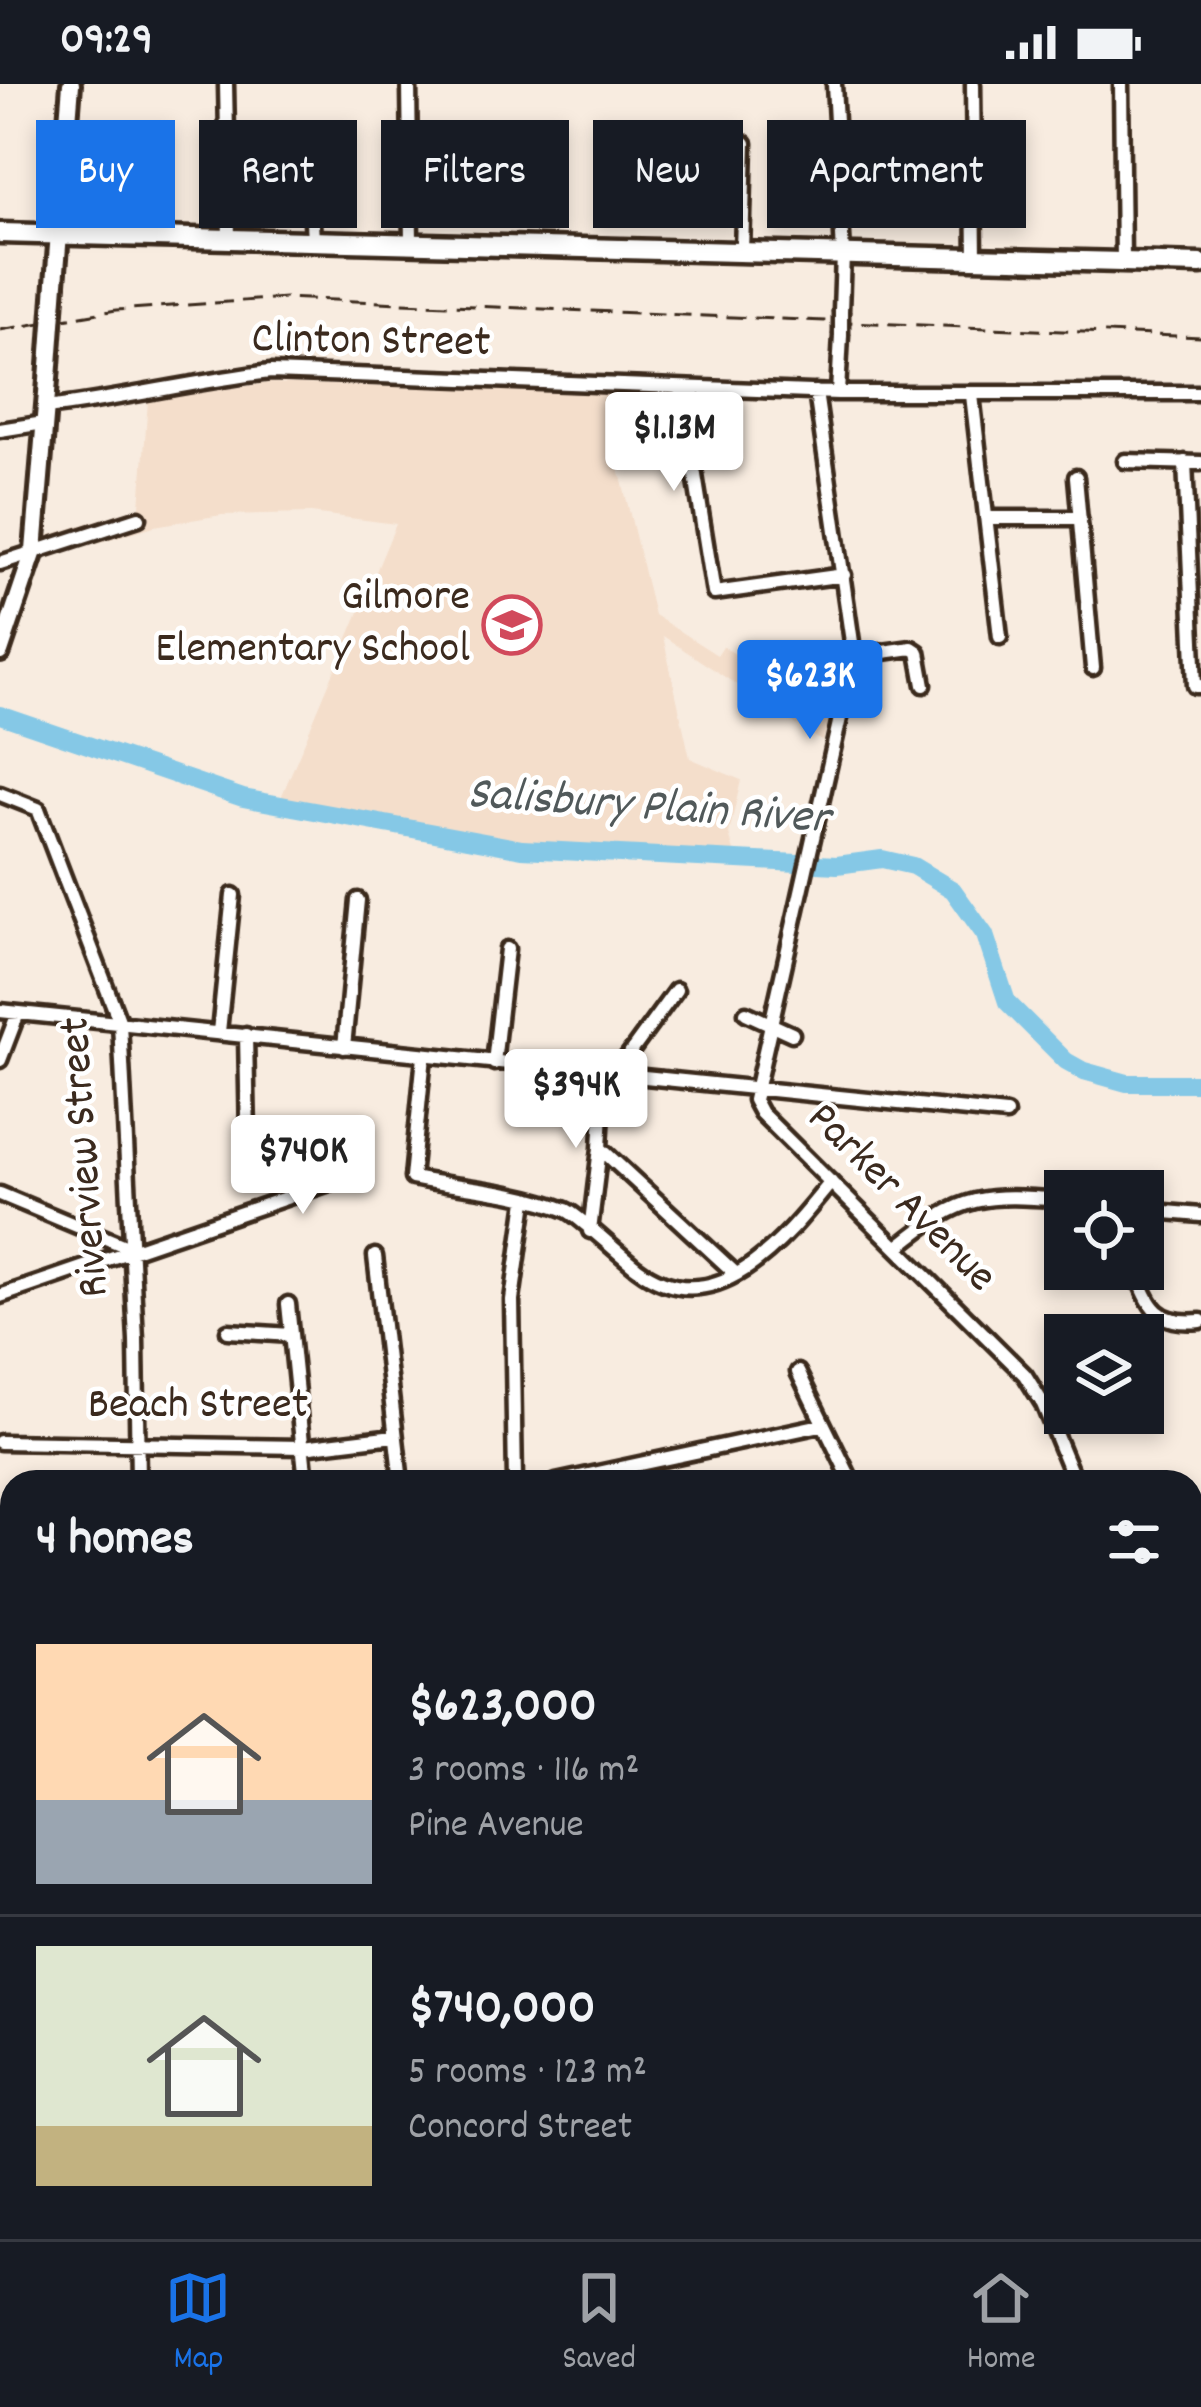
<!DOCTYPE html>
<meta charset="utf-8">
<style>
:root{--surface:#171b24;--page:#242831;--text:#f1f3f6;--muted:#9ea1a6;--line:#363941;--accent:#1a73e8}
body{margin:0;font-family:Dekko,sans-serif;background:var(--page);color:var(--text);height:100vh;display:flex;flex-direction:column;font-size:45px;white-space:nowrap}
*{box-sizing:border-box;margin:0}
p{font-size:39px;color:var(--muted)}
.icon{flex:none;width:66px;height:66px;fill:none;stroke:currentColor;stroke-width:2;stroke-linecap:round;stroke-linejoin:round}
.map{position:relative;flex:1;overflow:hidden}
.drawer{position:absolute;left:0px;top:1386px;width:1203px;height:771px;display:flex;flex-direction:column;background:var(--surface);border-radius:36px 36px 0 0;box-shadow:0 6px 18px #0003}
.drawer>*{flex:none}
.top-card{position:absolute;left:36px;top:36px;width:1131px;height:108px;display:flex;gap:24px}
.fabs{position:absolute;left:1044px;top:1086px;display:grid;gap:24px}
.fabs a{display:grid;place-items:center;width:120px;height:120px;border-radius:0px;background:var(--surface);box-shadow:0 6px 18px #0003;font-size:60px}
.price{position:absolute;translate:-50% -102px;padding:0 27px;border-radius:12px;background:#fff;color:#222;font-size:39px;line-height:78px;filter:drop-shadow(0 3px 6px #0008)}
.price::after{content:'';position:absolute;left:50%;top:72px;width:36px;height:27px;margin-left:-18px;background:inherit;clip-path:polygon(0 0,100% 0,50% 100%)}
.price.selected{background:var(--accent);color:#fff}
ul{padding:0;list-style:none}
li{display:flex;align-items:center;gap:36px;height:300px;padding:0 36px}
li+li{border-top:3px solid var(--line)}
li span{display:grid;place-items:center;flex:none;width:336px;height:240px;border-radius:0px;color:#555}
li>.icon{margin-inline-start:auto}
span .icon{width:144px;height:144px;fill:#fffc;stroke-width:1}
li b{font-size:51px}
h2{display:flex;justify-content:space-between;align-items:center;height:144px;padding:0 36px;font-size:51px}
.chip{padding:0 42px;border-radius:0px;background:var(--surface);box-shadow:0 6px 18px #0003;font-size:42px;line-height:108px}
.chip.selected{background:var(--accent);color:#fff}
.status{display:flex;justify-content:space-between;align-items:center;height:84px;padding:0 60px;background:var(--surface);direction:ltr}
.status svg{height:33px;fill:currentColor}
.menu{display:flex;justify-content:space-around;align-items:center;height:168px;border-top:3px solid var(--line);background:var(--surface);font-size:33px;color:var(--muted)}
.menu a{display:grid;justify-items:center;gap:6px}
.menu .selected{color:var(--accent)}
.map>svg:first-child{display:block}
</style>
<div class="status"><b>09:29</b><svg viewBox="0 0 49 12"><path d="M0 12V9h3v3zM5 12V6h3v6zM10 12V3h3v9zM15 12V0h3v12zM26 1h20v11H26zM47 4h2v5h-2z"/></svg></div>
<div class="map">
<svg width="1201" height="2155" viewBox="0 0 1201 2155">
<rect width="100%" height="100%" fill="#f8ece0"/>
<filter id="ink" filterUnits="userSpaceOnUse"><feTurbulence type="fractalNoise" baseFrequency=".00833" numOctaves="2"/><feDisplacementMap in="SourceGraphic" scale="24" xChannelSelector="R" yChannelSelector="G"/><feConvolveMatrix kernelMatrix="1 2 1 2 8 2 1 2 1" color-interpolation-filters="sRGB"/></filter>
<g filter="url(#ink)">
<path fill="#f4decb" d="M269 299 613 310 620 362 614 363 654 531 717 571 723 562 829 634 823 658 663 552 690 674 741 696 729 750 736 774 558 764 280 716 396 440 311 429 222 431 154 442 97 459 94 455 46 472 47 452 140 423 148 316Z"/>
<g fill="none" stroke-linecap="round" stroke-linejoin="round">
<path stroke="#678996" stroke-width="3" d="M254 2155 287 2145"/>
<path stroke="#85c8e6" stroke-width="18" d="M0 631 243 714 522 765 837 781 882 775 913 782 953 806 985 851 1007 918 1066 977 1084 987 1127 999H1201"/>
<defs>
<path id="street" d="M226 0 229 155
M409 0 411 159
M834 0 843 170 841 227
M973 0 975 175
M1121 0 1123 177
M228 78 309 81 313 157
M742 168 745 59
M681 304 714 509 844 491
M816 308 854 572 754 1016 761 1029 1025 1291 1043 1320 1075 1398
M838 309 841 251
M972 311 1000 553
M46 324C122 315 195 297 271 288L838 309H1201
M0 346 44 339
M1125 377 1201 379
M1185 378 1195 602H1201
M1076 393 1093 584
M988 434H1080
M0 479 139 434
M854 572 912 564 918 568 924 601
M0 710 38 725 120 939 136 1256 138 1398
M0 927 1006 1030
M746 929 792 950
M219 948 233 811
M246 951 248 1054
M344 963 358 816
M424 972 412 1094C461 1104 519 1107 566 1126 577 1130 622 1173 637 1184 715 1243 785 1155 831 1098
M0 976 18 929
M494 979 507 865
M614 991 676 906
M600 1064 736 1190
M0 1110 132 1165
M1143 1126 1201 1131
M590 1147 600 1064 604 990
M898 1163C964 1109 982 1110 1065 1116
M375 1172 401 1398
M1135 1185C1150 1224 1156 1241 1201 1237
M0 1212 338 1096
M288 1220 306 1398
M228 1247 291 1251
M798 1288 852 1398
M0 1358 303 1363 394 1352
M515 1398 512 1216 526 1116
M556 1398 821 1341
M0 1430 7 1571 0 1697
M0 1903H12
M0 2018H12
M1047 2145 1065 2155"/>
<path id="secondary" d="M55 199 71 0
M0 568 34 467 47 309
M1191 1486 1201 1481
M0 1787 12 1788
M972 2155 974 2145"/>
<path id="primary" d="M0 149 1201 180"/>
</defs>
<use href="#street" stroke="#3b2a1e" stroke-width="21"/>
<use href="#secondary" stroke="#3b2a1e" stroke-width="26"/>
<use href="#primary" stroke="#3b2a1e" stroke-width="27"/>
<use href="#street" stroke="#fff" stroke-width="12"/>
<use href="#secondary" stroke="#fff" stroke-width="16"/>
<use href="#primary" stroke="#fff" stroke-width="18"/>
<path stroke="#3b2a1e" stroke-width="3" stroke-dasharray="18 9" stroke-linecap="butt" d="M0 246 116 226 285 214 1201 253"/>
<defs>
<path id="street-bridge" d="M841 251V227"/>
<path id="secondary-bridge" d="M47 309 55 199"/>
</defs>
<use href="#street-bridge" stroke="#3b2a1e" stroke-width="21" stroke-linecap="butt"/>
<use href="#secondary-bridge" stroke="#3b2a1e" stroke-width="26" stroke-linecap="butt"/>
<use href="#street-bridge" stroke="#fff" stroke-width="12"/>
<use href="#secondary-bridge" stroke="#fff" stroke-width="16"/>
</g>
</g>
<defs>
<symbol id="school-ring" viewBox="-11 -11 22 22"><circle r="9.5" fill="#fff" stroke="#d1495b" stroke-width="1.5"/><path d="M0-5L7-2L0 1L-7-2ZM-4 1L0 2.5L4 1V4Q0 6-4 4Z" fill="#d1495b"/></symbol>
</defs>
<g fill-rule="evenodd">
<use href="#school-ring" x="479" y="508" width="66" height="66"/>
</g>
<g text-anchor="middle" dominant-baseline="central" stroke-width="9" stroke-linejoin="round" paint-order="stroke">
<g font-size="45" fill="#3b2a1e" stroke="#fff">
<text transform="translate(371 259) rotate(1)">Clinton Street</text>
<text transform="translate(87 1073) rotate(-94)">Riverview Street</text>
<text transform="translate(900 1115) rotate(45)">Parker Avenue</text>
<text x="198" y="1323">Beach Street</text>
</g>
<g font-size="45" fill="#3b2a1e" stroke="#fff" text-anchor="end">
<text x="470" y="515">Gilmore<tspan x="470" dy="52">Elementary School</tspan></text>
</g>
<g font-size="48" font-style="italic" fill="#51595a" stroke="#fff">
<text transform="translate(648 725) rotate(4)">Salisbury Plain River</text>
</g>
</g>
</svg>
<div class="fabs">
<a><svg class="icon" aria-label="locate" viewBox="0 0 24 24"><circle cx="12" cy="12" r="6"/><path d="M12 2v4M12 18v4M2 12h4M18 12h4"/></svg></a>
<a><svg class="icon" aria-label="layers" viewBox="0 0 24 24"><path d="M12 4l9 5-9 5-9-5zM3 14l9 5 9-5"/></svg></a>
</div>
<b class="price" style="left:674px;top:410px">$1.13M</b>
<b class="price selected" style="left:810px;top:658px">$623K</b>
<b class="price" style="left:576px;top:1067px">$394K</b>
<b class="price" style="left:303px;top:1133px">$740K</b>
<div class="top-card">
<a class="chip selected">Buy</a>
<a class="chip">Rent</a>
<a class="chip">Filters</a>
<a class="chip">New</a>
<a class="chip">Apartment</a>
</div>
<section class="drawer">
<h2>4 homes<svg class="icon" aria-label="filters" viewBox="0 0 24 24"><path d="M4 7h16M4 17h16"/><circle cx="9" cy="7" r="2"/><circle cx="15" cy="17" r="2"/></svg></h2>
<ul>
<li><span style="background:linear-gradient(#ffd9b3 65%,#9aa5b1 0)"><svg class="icon" aria-label="home" viewBox="0 0 24 24"><path d="M3 11l9-7 9 7M6 9v11h12V9"/></svg></span><div><b>$623,000</b><p>3 rooms · 116 m²</p><p>Pine Avenue</p></div></li>
<li><span style="background:linear-gradient(#dfe7d0 75%,#c2b280 0)"><svg class="icon" aria-label="home" viewBox="0 0 24 24"><path d="M3 11l9-7 9 7M6 9v11h12V9"/></svg></span><div><b>$740,000</b><p>5 rooms · 123 m²</p><p>Concord Street</p></div></li>
</ul>
</section>
</div>
<nav class="menu">
<a class="selected"><svg class="icon" aria-label="map" viewBox="0 0 24 24"><path d="M3 6l6-2 6 2 6-2v14l-6 2-6-2-6 2zM9 4v14M15 6v14"/></svg>Map</a>
<a><svg class="icon" aria-label="saved" viewBox="0 0 24 24"><path d="M7 4h10v16l-5-4-5 4z"/></svg>Saved</a>
<a><svg class="icon" aria-label="home" viewBox="0 0 24 24"><path d="M3 11l9-7 9 7M6 9v11h12V9"/></svg>Home</a>
</nav>
